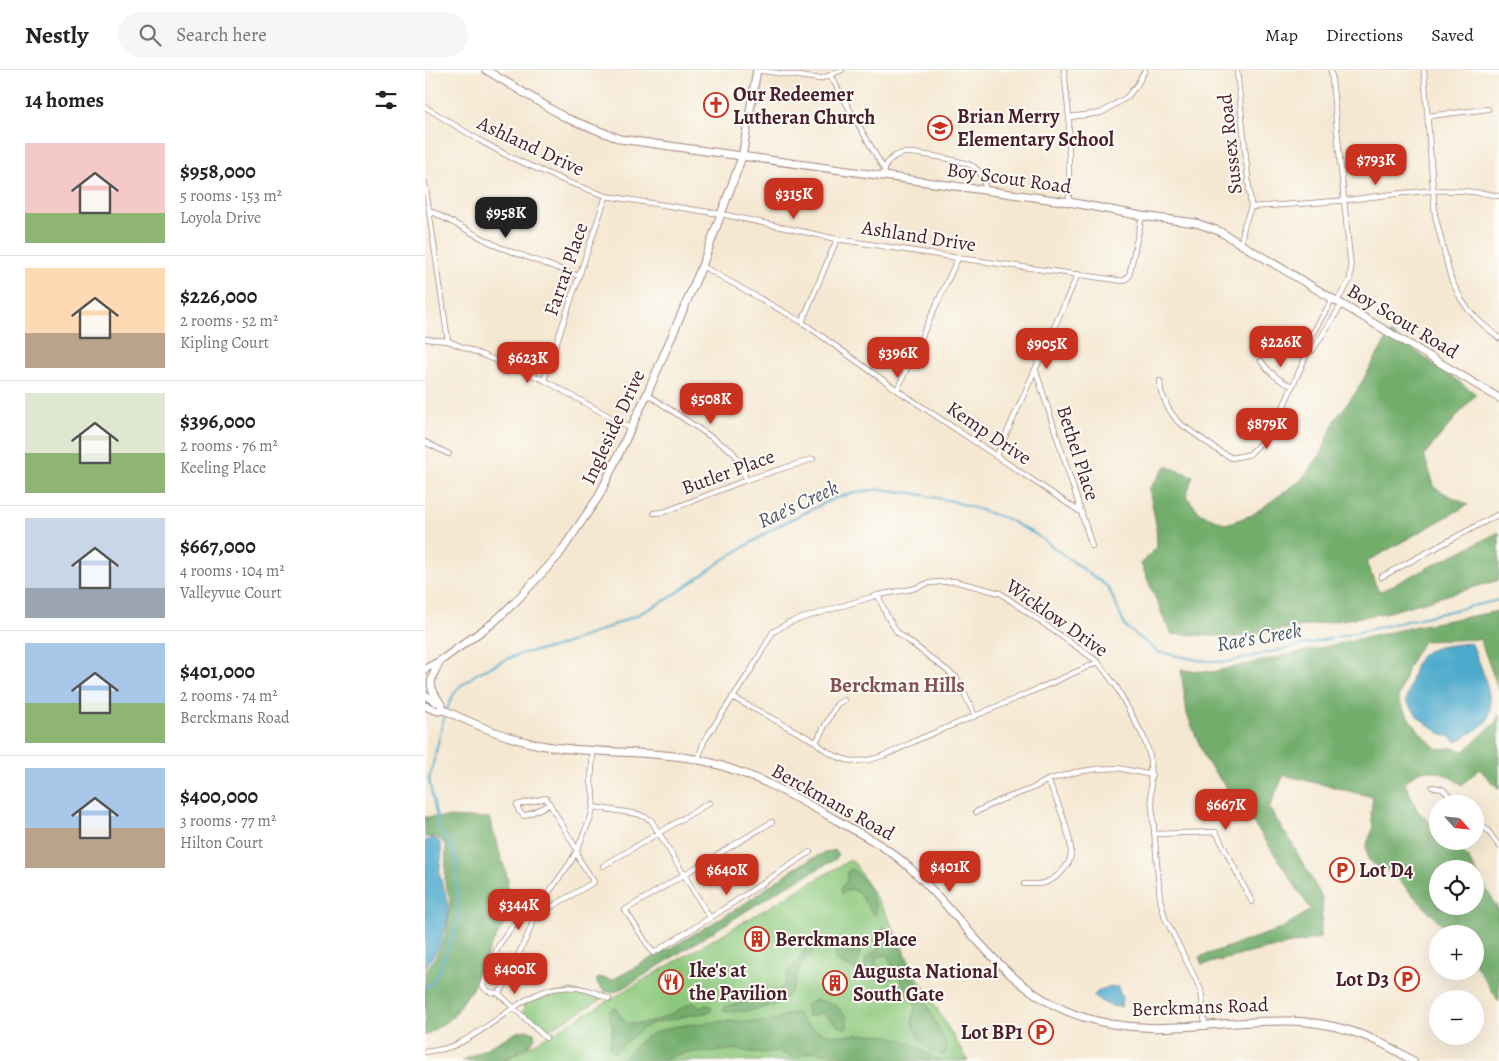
<!DOCTYPE html>
<meta charset="utf-8">
<style>
:root{--surface:#fff;--page:#f6f6f6;--text:#222;--muted:#767676;--line:#e0e0e0;--accent:#c8321e}
body{margin:0;font-family:Alegreya,serif;background:var(--page);color:var(--text);height:100vh;display:flex;flex-direction:column;font-size:19px;white-space:nowrap}
*{box-sizing:border-box;margin:0}
p{font-size:16px;color:var(--muted)}
.icon{flex:none;width:28px;height:28px;fill:none;stroke:currentColor;stroke-width:2;stroke-linecap:round;stroke-linejoin:round}
.map{position:relative;flex:1;overflow:hidden}
.details{display:flex;flex-direction:column;background:var(--surface);width:425px}
.details>*{flex:none}
.needle{width:32px;rotate:117deg}
.buttons{position:absolute;left:1004px;top:725px;display:grid;gap:10px}
.buttons a{display:grid;place-items:center;width:55px;height:55px;border-radius:50%;background:var(--surface);box-shadow:0 5px 20px #0002;font-size:25px}
.price{position:absolute;translate:-50% -42px;padding:0 11px;border-radius:10px;background:var(--accent);color:#fff;font-size:16px;line-height:32px;filter:drop-shadow(0 1px 2px #0008)}
.price::after{content:'';position:absolute;left:50%;top:30px;width:15px;height:11px;margin-left:-8px;background:inherit;clip-path:polygon(0 0,100% 0,50% 100%)}
.price.current{background:#222;color:#fff}
ul{padding:0;list-style:none}
li{display:flex;align-items:center;gap:15px;height:125px;padding:0 25px}
li+li{border-top:1px solid var(--line)}
li span{display:grid;place-items:center;flex:none;width:140px;height:100px;border-radius:0px;color:#555}
li>.icon{margin-inline-start:auto}
span .icon{width:60px;height:60px;fill:#fffc;stroke-width:1}
li b{font-size:21px}
h2{display:flex;justify-content:space-between;align-items:center;height:60px;padding:0 25px;font-size:21px}
header{display:flex;align-items:center;gap:30px;box-sizing:border-box;height:70px;padding:0 25px;background:var(--surface);border-bottom:1px solid var(--line)}
header strong{font-size:24px}
nav{display:flex;gap:28px;margin-inline-start:auto;font-size:18px}
.search{width:350px;height:45px;background:var(--page);display:flex;align-items:center;gap:12px;box-sizing:border-box;padding:0 18px;border-radius:28px;color:var(--muted);font-size:19px}
main{display:flex;flex:1;min-height:0}
.map>svg:first-child{display:block}
</style>
<header>
<strong>Nestly</strong>
<div class="search"><svg class="icon" aria-label="search" viewBox="0 0 24 24"><circle cx="10" cy="10" r="6"/><path d="M15 15l6 6"/></svg>Search here</div>
<nav><a>Map</a><a>Directions</a><a>Saved</a></nav>
</header>
<main>
<section class="details">
<h2>14 homes<svg class="icon" aria-label="filters" viewBox="0 0 24 24"><path d="M4 7h16M4 17h16"/><circle cx="9" cy="7" r="2"/><circle cx="15" cy="17" r="2"/></svg></h2>
<ul>
<li><span style="background:linear-gradient(#f6c9c9 70%,#8fb573 0)"><svg class="icon" aria-label="home" viewBox="0 0 24 24"><path d="M3 11l9-7 9 7M6 9v11h12V9"/></svg></span><div><b>$958,000</b><p>5 rooms · 153 m²</p><p>Loyola Drive</p></div></li>
<li><span style="background:linear-gradient(#ffd9b3 65%,#b9a48a 0)"><svg class="icon" aria-label="home" viewBox="0 0 24 24"><path d="M3 11l9-7 9 7M6 9v11h12V9"/></svg></span><div><b>$226,000</b><p>2 rooms · 52 m²</p><p>Kipling Court</p></div></li>
<li><span style="background:linear-gradient(#dfe7d0 60%,#8fb573 0)"><svg class="icon" aria-label="home" viewBox="0 0 24 24"><path d="M3 11l9-7 9 7M6 9v11h12V9"/></svg></span><div><b>$396,000</b><p>2 rooms · 76 m²</p><p>Keeling Place</p></div></li>
<li><span style="background:linear-gradient(#c9d6e8 70%,#9aa5b1 0)"><svg class="icon" aria-label="home" viewBox="0 0 24 24"><path d="M3 11l9-7 9 7M6 9v11h12V9"/></svg></span><div><b>$667,000</b><p>4 rooms · 104 m²</p><p>Valleyvue Court</p></div></li>
<li><span style="background:linear-gradient(#a9c7e8 60%,#8fb573 0)"><svg class="icon" aria-label="home" viewBox="0 0 24 24"><path d="M3 11l9-7 9 7M6 9v11h12V9"/></svg></span><div><b>$401,000</b><p>2 rooms · 74 m²</p><p>Berckmans Road</p></div></li>
<li><span style="background:linear-gradient(#a9c7e8 60%,#b9a48a 0)"><svg class="icon" aria-label="home" viewBox="0 0 24 24"><path d="M3 11l9-7 9 7M6 9v11h12V9"/></svg></span><div><b>$400,000</b><p>3 rooms · 77 m²</p><p>Hilton Court</p></div></li>
</ul>
</section>
<div class="map">
<svg width="1074" height="991" viewBox="0 0 1074 991">
<rect width="100%" height="100%" fill="#fdfcf7"/>
<filter id="ink" filterUnits="userSpaceOnUse"><feTurbulence type="fractalNoise" baseFrequency=".02" numOctaves="2"/><feDisplacementMap in="SourceGraphic" scale="10" xChannelSelector="R" yChannelSelector="G"/><feConvolveMatrix kernelMatrix="1 2 1 2 8 2 1 2 1" color-interpolation-filters="sRGB"/></filter>
<filter id="wash" filterUnits="userSpaceOnUse"><feTurbulence type="fractalNoise" baseFrequency=".0096" numOctaves="4" result="noise"/><feDisplacementMap in="SourceGraphic" scale="20" xChannelSelector="R" yChannelSelector="G"/><feGaussianBlur stdDeviation="1.12" result="paint"/><feColorMatrix in="noise" values="0 0 0 0 0 0 0 0 0 0 0 0 0 0 0 0 0 1.4 0 .05"/><feComposite in="paint" operator="in"/></filter>
<g filter="url(#wash)">
<rect width="100%" height="100%" fill="#f5e8d2"/>
<path fill="#8dc97d" stroke="#6c7454" d="M425 790 430 794 463 847 488 899 543 991H79Z
M147 920 177 929 122 961 98 942 99 935 116 926Z"/>
<path fill="#72ad6c" stroke="#5e664c" fill-rule="evenodd" d="M965 263 1051 324 999 385 1010 418 1043 435 941 492 954 522 1074 462V510L961 543 812 567 747 564 740 551 716 494 732 477 731 454 724 419 741 396 768 406 761 426 775 443 801 454 827 445 876 410 896 384 910 350 931 322Z
M1074 541V621L1055 569 998 571 983 597 973 628C982 649 995 663 1012 679L1027 678 1039 681 1070 653 1074 644V719L1054 699 1037 715C1018 702 997 691 980 713L993 741 1012 759V771H1026L1043 787 1074 841V932L1050 894V864H1026L978 815 968 803 948 794 943 789 941 776 948 759 946 742 948 727 859 705 844 738 866 772 898 829 895 868 837 880 777 895 774 887 855 859 886 840 835 762 781 691 762 644 756 600 787 602 997 555ZM1012 799H1050V836H1012Z
M0 747 64 748 83 809 80 853 65 878 48 917 28 947 0 966V901L9 889 21 865 23 849 25 829 20 813 21 775 12 767H0Z
M410 780 413 785 411 789 353 821 202 916C190 923 179 927 171 911L174 907 187 910C231 886 276 861 319 834 344 817 381 786 410 780Z
M426 799C437 804 452 831 452 843L448 845 434 823 426 819 417 823 416 819 422 810V802Z
M457 856 467 861 521 974 522 982 519 985 506 981 495 970 487 953 490 936 462 885 453 886 451 890V895L467 908 444 904 440 902C440 890 439 885 452 881L457 872Z
M391 869H396C392 880 381 887 375 897 371 904 371 913 367 920 354 941 320 941 299 942L298 939 299 936C313 935 345 927 356 918 362 913 361 906 364 901 368 896 374 892 377 886 381 876 379 872 391 869Z
M414 872 424 874 428 872C441 879 432 887 432 899L430 900 410 890 409 888Z
M392 930 411 935 422 948V957L419 958 413 956 398 943 384 947 383 946C380 935 381 932 392 930Z
M268 932 276 938 280 935 286 936 287 940 282 943 265 945 226 954 217 959 188 983 184 978 188 958 184 947 185 940 190 938 201 953C228 957 245 944 268 932Z
M371 942C397 981 434 956 471 968 486 972 501 983 515 991H453L447 990 434 991 427 987 390 982 383 983 370 988 353 982 332 983 307 979 291 982H264L248 986 238 991H194L219 968 234 961 253 956 299 951 341 952Z
M102 960 109 963 110 968 104 975 78 991H37L92 962Z"/>
<path fill="#4eaacc" stroke="#4c647c" d="M1044 573 1047 574C1054 592 1074 636 1061 652 1053 660 1041 665 1032 672L1024 666H1019L994 648 981 631C984 621 989 590 998 584 1010 575 1030 575 1044 573Z
M9 768 13 770C21 782 13 794 15 807 17 815 21 822 22 829 26 853 16 878 0 897V771Z
M688 917H693L697 928 696 937C685 937 677 933 669 926 672 919 680 918 688 917Z"/>
<g fill="none" stroke-linecap="round" stroke-linejoin="round">
<path stroke="#4eaacc" stroke-width="2" d="M22 640 27 627 33 618 51 604 82 589 98 583 128 578 172 562 214 544 243 529 298 490 353 456 408 429 427 423 454 419 487 423 527 431 580 448 610 464 683 517 701 557 733 582 773 590 802 592 1074 530
M0 919 9 910 15 898 32 856 34 844 31 808 32 792 27 778 14 758 4 710 20 644"/>
</g>
</g>
<g filter="url(#ink)">
<g fill="none" stroke-linecap="round" stroke-linejoin="round">
<defs>
<path id="street" d="M331 0 395 9 417 0
M639 0 644 47V132
M812 0 826 137 819 156 816 174
M906 0 926 199 925 210 912 231
M999 0 1010 145 1026 209 1036 229 1043 239 1054 251 1074 268
M405 5 460 101
M0 37 54 70 85 87 140 111 181 126 296 144 412 169 533 188 699 211 704 206 717 146
M1003 46 1063 39
M644 47 676 43 702 27 712 15 720 0
M458 106C460 100 460 93 466 89 470 86 476 83 480 83 491 82 541 91 549 97 557 103 560 111 560 121
M0 113 23 271
M826 137C858 135 890 133 922 130 974 124 1022 114 1074 126
M4 140 74 177 154 206
M277 196 377 252 472 320 657 443
M377 252 412 169
M0 269 23 271 119 310 205 358
M881 283 888 280 917 234
M836 291C844 302 854 311 867 316
M611 301 667 476
M119 310 181 126
M735 311 736 322 743 338 753 352 794 381 807 388 825 384 839 369 856 342 881 286V275L908 228
M472 320 533 188
M222 324 307 381 316 393 321 410
M0 372 24 384
M571 387 653 204
M229 443 239 442 321 410 388 389
M956 507 1074 444
M453 525 462 546 472 562 532 608 550 646
M307 627 391 672C399 681 416 690 428 691 454 692 476 677 499 667 558 643 616 618 673 592
M391 672 412 634 419 630
M168 681 166 712 169 728 168 737 213 744 226 750 285 848
M273 690 279 671 326 600 348 562 365 552 453 525 487 519 504 513 529 511 575 523 673 592 691 616 719 668 725 686 726 724 735 829 740 848 776 920 780 956
M1007 717 1017 719 1034 734
M551 742 576 730 606 719 623 710 651 702 672 699 693 698 727 705
M1050 749 1063 761 1074 776
M347 752 200 840 228 883 285 848 385 782
M729 764 791 762 827 832
M178 796 284 733
M599 814C606 814 616 815 622 812 633 807 645 796 646 784 647 765 631 728 623 710
M73 923C67 923 61 922 58 916L61 905 74 875 89 854 98 847H109L169 812 154 789 152 780 121 728 92 735 94 741 99 746 104 744 125 734
M121 968 73 923 78 918 104 862 114 836 145 793 152 780 166 747 168 737
M0 982C10 980 20 980 30 975 84 951 118 892 184 929"/>
<path id="secondary" d="M61 0 141 48 195 69 644 132 717 146 771 153 794 161 1074 328
M15 591C0 618 6 616 19 640
M0 599 15 591 69 552 90 532 133 486 174 426 222 324 277 196 317 87 332 0
M0 625 11 632
M0 636 13 641 19 640C51 655 85 670 121 676 170 684 221 680 270 689 295 694 319 703 342 713 366 725 390 738 413 751 438 765 464 778 485 798 542 850 580 923 658 947 725 969 793 950 861 951 907 951 950 966 988 991"/>
</defs>
<use href="#street" stroke="#a0847e" stroke-width="6"/>
<use href="#secondary" stroke="#a0847e" stroke-width="9"/>
<use href="#street" stroke="#fff" stroke-width="4.5"/>
<use href="#secondary" stroke="#fff" stroke-width="7"/>
</g>
</g>
<defs>
<symbol id="church-ring" viewBox="-11 -11 22 22"><circle r="9.5" fill="#fdfcf7" stroke="#c8321e" stroke-width="1.5"/><path d="M-1.2-6h2.4v3.5h3.3v2.4h-3.3V6h-2.4V-.1h-3.3v-2.4h3.3Z" fill="#c8321e"/></symbol>
<symbol id="school-ring" viewBox="-11 -11 22 22"><circle r="9.5" fill="#fdfcf7" stroke="#c8321e" stroke-width="1.5"/><path d="M0-5L7-2L0 1L-7-2ZM-4 1L0 2.5L4 1V4Q0 6-4 4Z" fill="#c8321e"/></symbol>
<symbol id="parking-ring" viewBox="-11 -11 22 22"><circle r="9.5" fill="#fdfcf7" stroke="#c8321e" stroke-width="1.5"/><path d="M-3.5-5.5H1a3.5 3.5 0 0 1 0 7H-1V5.5H-3.5ZM-1-3.4V-.6H.8a1.4 1.4 0 0 0 0-2.8Z" fill="#c8321e"/></symbol>
<symbol id="building-ring" viewBox="-11 -11 22 22"><circle r="9.5" fill="#fdfcf7" stroke="#c8321e" stroke-width="1.5"/><path d="M-4-6H4V6H1V3H-1V6H-4ZM-2.5-4.3h1.7v1.8h-1.7ZM.8-4.3h1.7v1.8H.8ZM-2.5-1h1.7V.8h-1.7ZM.8-1h1.7V.8H.8Z" fill="#c8321e"/></symbol>
<symbol id="restaurant-ring" viewBox="-11 -11 22 22"><circle r="9.5" fill="#fdfcf7" stroke="#c8321e" stroke-width="1.5"/><path d="M-5-6h1v4h1v-4h1v4h1v-4h1v5L-1.5 .5V6h-2V.5L-5-1ZM5-6V6H3V1.5H1.5Q1.5-4 5-6Z" fill="#c8321e"/></symbol>
</defs>
<g fill-rule="evenodd">
<use href="#church-ring" x="277" y="21" width="28" height="28"/>
<use href="#school-ring" x="501" y="44" width="28" height="28"/>
<use href="#parking-ring" x="903" y="786" width="28" height="28"/>
<use href="#building-ring" x="318" y="855" width="28" height="28"/>
<use href="#parking-ring" x="968" y="895" width="28" height="28"/>
<use href="#restaurant-ring" x="232" y="898" width="28" height="28"/>
<use href="#building-ring" x="396" y="899" width="28" height="28"/>
<use href="#parking-ring" x="602" y="948" width="28" height="28"/>
</g>
<g text-anchor="middle" dominant-baseline="central" stroke-width="4" stroke-linejoin="round" paint-order="stroke">
<g font-size="20" font-weight="bold" fill="#4a1f2b" stroke="#fdfcf7" text-anchor="start">
<text x="308" y="24">Our Redeemer<tspan x="308" dy="23">Lutheran Church</tspan></text>
<text x="532" y="46">Brian Merry<tspan x="532" dy="23">Elementary School</tspan></text>
<text x="934" y="800">Lot D4</text>
<text x="350" y="869">Berckmans Place</text>
<text x="264" y="900">Ike's at<tspan x="264" dy="23">the Pavilion</tspan></text>
<text x="428" y="901">Augusta National<tspan x="428" dy="23">South Gate</tspan></text>
<text x="964" y="909" text-anchor="end">Lot D3</text>
<text x="598" y="962" text-anchor="end">Lot BP1</text>
</g>
<g font-size="20" fill="#4a1f2b" stroke="#fdfcf7">
<text transform="translate(805 74) rotate(-96)">Sussex Road</text>
<text transform="translate(106 76) rotate(25)">Ashland Drive</text>
<text transform="translate(584 108) rotate(8)">Boy Scout Road</text>
<text transform="translate(494 166) rotate(9)">Ashland Drive</text>
<text transform="translate(141 199) rotate(-71)">Farrar Place</text>
<text transform="translate(978 251) rotate(31)">Boy Scout Road</text>
<text transform="translate(188 357) rotate(-65)">Ingleside Drive</text>
<text transform="translate(564 363) rotate(34)">Kemp Drive</text>
<text transform="translate(653 383) rotate(72)">Bethel Place</text>
<text transform="translate(303 402) rotate(-20)">Butler Place</text>
<text transform="translate(632 548) rotate(35)">Wicklow Drive</text>
<text transform="translate(408 732) rotate(29)">Berckmans Road</text>
<text transform="translate(775 937) rotate(-2)">Berckmans Road</text>
</g>
<g font-size="21" font-style="italic" fill="#4c576b" stroke="#fdfcf7">
<text transform="translate(373 434) rotate(-25)">Rae's Creek</text>
<text transform="translate(834 567) rotate(-10)">Rae's Creek</text>
</g>
<g font-size="21" font-weight="bold" fill="#845252" stroke="#fdfcf7">
<text x="472" y="615">Berckman Hills</text>
</g>
</g>
</svg>
<div class="buttons">
<a><svg class="needle" viewBox="-14 -14 28 28"><path d="M0-13l5 13h-10z" fill="#e53935"/><path d="M0 13l5-13h-10z" fill="#767676"/></svg></a>
<a><svg class="icon" aria-label="locate" viewBox="0 0 24 24"><circle cx="12" cy="12" r="6"/><path d="M12 2v4M12 18v4M2 12h4M18 12h4"/></svg></a>
<a>+</a>
<a>−</a>
</div>
<b class="price" style="left:951px;top:116px">$793K</b>
<b class="price" style="left:369px;top:150px">$315K</b>
<b class="price current" style="left:81px;top:169px">$958K</b>
<b class="price" style="left:856px;top:298px">$226K</b>
<b class="price" style="left:622px;top:300px">$905K</b>
<b class="price" style="left:473px;top:309px">$396K</b>
<b class="price" style="left:103px;top:314px">$623K</b>
<b class="price" style="left:286px;top:355px">$508K</b>
<b class="price" style="left:842px;top:380px">$879K</b>
<b class="price" style="left:801px;top:761px">$667K</b>
<b class="price" style="left:525px;top:823px">$401K</b>
<b class="price" style="left:302px;top:826px">$640K</b>
<b class="price" style="left:94px;top:861px">$344K</b>
<b class="price" style="left:90px;top:925px">$400K</b>
</div>
</main>
